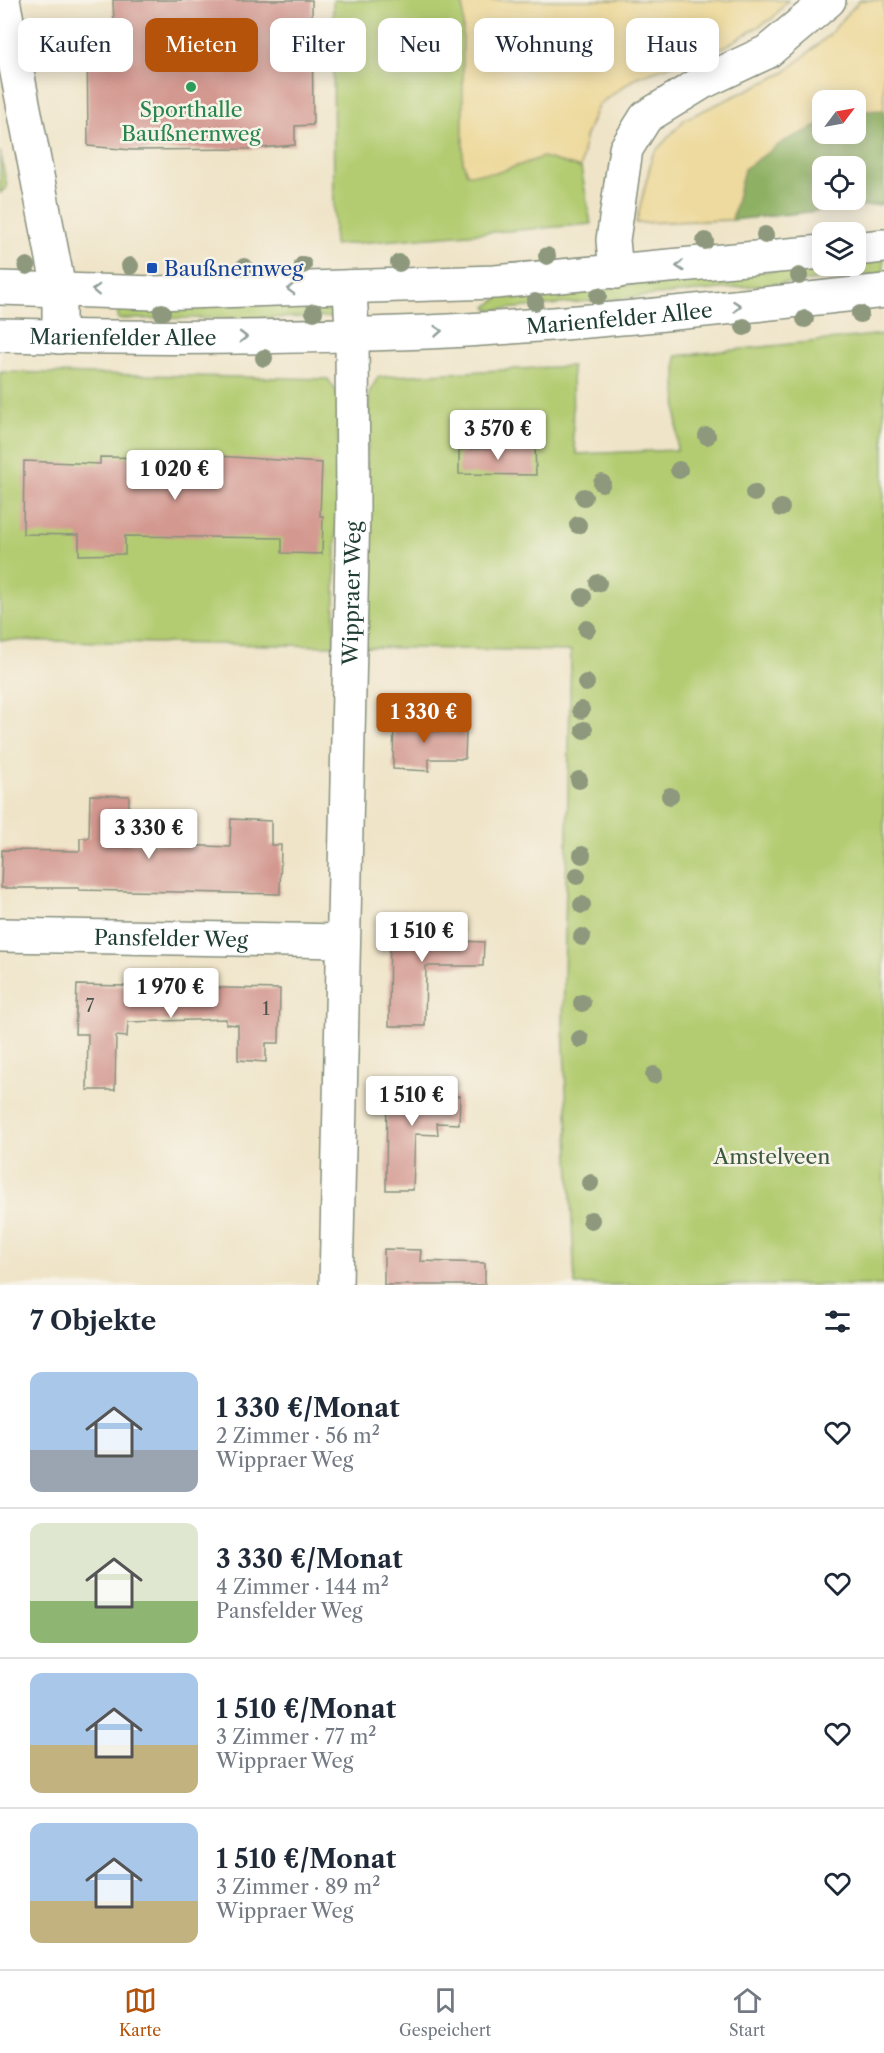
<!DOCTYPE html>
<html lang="de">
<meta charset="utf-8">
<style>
:root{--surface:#fff;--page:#f2f2f3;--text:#1f2937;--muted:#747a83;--line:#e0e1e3;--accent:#b45309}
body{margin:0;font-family:"Libre Caslon Text",serif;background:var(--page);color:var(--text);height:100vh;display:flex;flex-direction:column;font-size:22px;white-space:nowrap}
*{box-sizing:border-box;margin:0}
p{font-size:20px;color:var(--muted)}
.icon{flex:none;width:33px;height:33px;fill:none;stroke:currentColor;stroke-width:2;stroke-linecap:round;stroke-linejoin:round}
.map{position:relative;height:1285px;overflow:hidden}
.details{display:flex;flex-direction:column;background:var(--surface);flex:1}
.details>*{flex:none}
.top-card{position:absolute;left:18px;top:18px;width:849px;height:54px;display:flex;gap:12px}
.needle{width:39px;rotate:58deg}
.buttons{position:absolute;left:812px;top:90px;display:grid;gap:12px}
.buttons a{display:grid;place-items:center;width:54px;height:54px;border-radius:12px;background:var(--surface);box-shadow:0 3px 15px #0003;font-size:30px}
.price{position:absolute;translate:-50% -51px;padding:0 14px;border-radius:6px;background:#fff;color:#222;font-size:20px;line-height:39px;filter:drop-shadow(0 2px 3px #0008)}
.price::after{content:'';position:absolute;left:50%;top:36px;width:18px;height:14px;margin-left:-9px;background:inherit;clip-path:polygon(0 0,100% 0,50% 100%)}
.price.on{background:var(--accent);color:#fff}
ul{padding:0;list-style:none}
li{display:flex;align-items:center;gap:18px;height:150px;padding:0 30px}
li+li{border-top:2px solid var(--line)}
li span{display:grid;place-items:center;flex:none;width:168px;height:120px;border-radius:12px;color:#555}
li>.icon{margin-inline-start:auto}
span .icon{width:72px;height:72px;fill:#fffc;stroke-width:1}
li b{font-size:26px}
h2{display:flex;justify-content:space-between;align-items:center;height:72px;padding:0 30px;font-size:26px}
.chip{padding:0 21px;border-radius:12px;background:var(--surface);box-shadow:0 3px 15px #0003;font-size:21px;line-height:54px}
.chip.on{background:var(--accent);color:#fff}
.tab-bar{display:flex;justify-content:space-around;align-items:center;height:84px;border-top:2px solid var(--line);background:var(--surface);font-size:16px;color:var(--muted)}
.tab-bar a{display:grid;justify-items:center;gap:3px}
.tab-bar .on{color:var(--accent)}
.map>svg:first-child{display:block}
</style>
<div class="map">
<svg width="884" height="1285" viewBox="0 0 884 1285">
<rect width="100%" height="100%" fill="#f7f3e8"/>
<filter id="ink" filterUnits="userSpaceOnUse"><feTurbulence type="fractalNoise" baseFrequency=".0167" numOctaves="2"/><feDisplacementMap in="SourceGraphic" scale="12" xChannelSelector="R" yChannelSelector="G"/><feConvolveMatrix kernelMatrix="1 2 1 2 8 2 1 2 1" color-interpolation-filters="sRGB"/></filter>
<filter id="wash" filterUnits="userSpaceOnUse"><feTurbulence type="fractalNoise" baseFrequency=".008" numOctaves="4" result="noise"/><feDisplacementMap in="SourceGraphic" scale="24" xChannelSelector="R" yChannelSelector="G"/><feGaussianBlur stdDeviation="1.35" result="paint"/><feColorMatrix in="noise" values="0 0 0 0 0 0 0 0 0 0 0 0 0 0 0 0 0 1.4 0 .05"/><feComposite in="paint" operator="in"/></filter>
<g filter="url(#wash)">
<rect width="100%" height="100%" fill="#efe4c8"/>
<path fill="#b3cc71" stroke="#698452" stroke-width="1.5" d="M333 0H463V162L496 173 543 157 581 168 591 224 334 245Z
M0 151 7 187 0 193Z
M884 258V274L495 310H489L487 307 501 296 822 266H855V261Z
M118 303 321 304 331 310 332 317 118 319Z
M884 334V1285H575L563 1026 571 651 362 647 369 393 378 377 572 366 573 438 577 454 677 450 676 356Z
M0 372 328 379 339 395 334 646 0 640Z"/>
<path fill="#8eb063" stroke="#56764c" stroke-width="1.5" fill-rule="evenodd" d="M884 110V204L732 220 744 169 784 141 822 124V134H855V111ZM822 166H855V200H822Z"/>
<path fill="#eeda9e" stroke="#868c69" stroke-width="1.5" d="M463 0H788L773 18 726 46 637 77 598 105 585 138 581 168 543 157 496 173 467 174 463 162Z
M860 0H884V110L855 111V100H822V124L784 141 744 169 732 220 636 223 653 154 685 119 784 73 828 36Z"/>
<g id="blocks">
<path fill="#d39890" d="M113 0H312L313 125 295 126V145L250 149 132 150 88 146 87 30 114 24Z
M535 446 536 475 459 474V450Z
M218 456 322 463 320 516H323L322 554 282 553V538L125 536V554L79 555V535L23 534 24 461 100 464V457L218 459Z
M394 717 430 718V731L466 732 465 759H429V771L393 769Z
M90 795 129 796 128 843 230 847 231 819 271 821V845H281L280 894 79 890V888H1L2 850 80 851V838H89Z
M390 915H427V927L463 928 462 941 484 942 483 966H426L425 1026H389Z
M77 985 280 989 279 1043H266V1062L238 1060V1025L226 1024V1019L128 1022 127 1037 116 1036 115 1090H87L88 1034H75Z
M387 1083H424L423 1095 460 1096 459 1124 437 1123 438 1135 415 1134 413 1190H386Z
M384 1249 421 1250 420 1261 485 1263V1285H384Z"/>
</g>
</g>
<g filter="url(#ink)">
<use href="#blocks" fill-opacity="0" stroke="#87907e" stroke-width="1.5"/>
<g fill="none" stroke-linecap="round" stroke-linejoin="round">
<defs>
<g id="minor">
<path d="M3 0 59 289V337"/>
<path d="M616 272 613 240 626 149 646 117 703 82 767 52 829 0"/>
<path id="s1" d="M0 935 343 941"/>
<path id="s2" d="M336 1285 353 508 352 333 350 287"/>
</g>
<g id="major">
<path d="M855 249 884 246"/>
<path d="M0 288 155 293 495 282 822 252"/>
<path id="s3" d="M0 335C142 339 285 338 427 332 580 325 732 307 884 291"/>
</g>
</defs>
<use href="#minor" stroke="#87907e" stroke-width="36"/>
<use href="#major" stroke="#87907e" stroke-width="36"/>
<use href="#minor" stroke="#fff" stroke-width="33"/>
<use href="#major" stroke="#fff" stroke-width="33"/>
</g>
<g fill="#8d987d">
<circle cx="765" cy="235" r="9"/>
<circle cx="705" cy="241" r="9"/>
<circle cx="547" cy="256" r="9"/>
<circle cx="399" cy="263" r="9"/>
<circle cx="303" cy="265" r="9"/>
<circle cx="27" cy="266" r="9"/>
<circle cx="130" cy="266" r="9"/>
<circle cx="244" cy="267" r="9"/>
<circle cx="799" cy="276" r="9"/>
<circle cx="598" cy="296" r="9"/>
<circle cx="535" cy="302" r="9"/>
<circle cx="162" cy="312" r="9"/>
<circle cx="314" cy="312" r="9"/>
<circle cx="860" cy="314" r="9"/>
<circle cx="805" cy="319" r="9"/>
<circle cx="744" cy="327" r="9"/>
<circle cx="264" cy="358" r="9"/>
<circle cx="707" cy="436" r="9"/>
<circle cx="679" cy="470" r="9"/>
<circle cx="602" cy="483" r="9"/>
<circle cx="754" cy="493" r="9"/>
<circle cx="584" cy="497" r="9"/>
<circle cx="781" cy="508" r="9"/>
<circle cx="578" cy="525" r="9"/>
<circle cx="598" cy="583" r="9"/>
<circle cx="583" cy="597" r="9"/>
<circle cx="587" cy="629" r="9"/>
<circle cx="586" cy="683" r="9"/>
<circle cx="581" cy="710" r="9"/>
<circle cx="584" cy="730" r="9"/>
<circle cx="579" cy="780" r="9"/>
<circle cx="670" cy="796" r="9"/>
<circle cx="582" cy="855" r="9"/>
<circle cx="577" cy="876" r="9"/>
<circle cx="582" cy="905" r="9"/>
<circle cx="582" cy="937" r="9"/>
<circle cx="582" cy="1003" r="9"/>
<circle cx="580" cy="1039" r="9"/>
<circle cx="654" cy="1075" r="9"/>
<circle cx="590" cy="1183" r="9"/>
<circle cx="591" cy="1220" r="9"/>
</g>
<defs><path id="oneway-chevron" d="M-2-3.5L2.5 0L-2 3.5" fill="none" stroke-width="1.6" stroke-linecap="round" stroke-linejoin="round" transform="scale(1.5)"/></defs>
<g stroke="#8f9e9a">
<use href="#oneway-chevron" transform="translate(680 266) rotate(175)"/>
<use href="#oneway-chevron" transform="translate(291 289) rotate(178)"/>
<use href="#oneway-chevron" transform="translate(96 290) rotate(-178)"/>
<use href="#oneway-chevron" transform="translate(737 306) rotate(-6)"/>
<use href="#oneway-chevron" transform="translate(438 331) rotate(-4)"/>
<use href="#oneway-chevron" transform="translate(243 337)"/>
</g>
</g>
<circle fill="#2e9e5b" stroke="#f7f3e8" stroke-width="2" cx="191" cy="87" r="6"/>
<rect fill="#1a4fb4" stroke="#f7f3e8" stroke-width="2" x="146" y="262" width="12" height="12" rx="3"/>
<g text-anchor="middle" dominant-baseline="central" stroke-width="5" stroke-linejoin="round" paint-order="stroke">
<g font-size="18" fill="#4c544b">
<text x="90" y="1006">7</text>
<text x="266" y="1009">1</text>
</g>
<g font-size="21" fill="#27864d" stroke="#f7f3e8">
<text x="191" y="109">Sporthalle<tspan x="191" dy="24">Baußnernweg</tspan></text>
</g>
<g font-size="21" fill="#164399" stroke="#f7f3e8" text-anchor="start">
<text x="164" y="268">Baußnernweg</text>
</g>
<g font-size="21" fill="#1f3d34" stroke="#f7f3e8">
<text stroke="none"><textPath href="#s3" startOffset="620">Marienfelder Allee</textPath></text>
<text stroke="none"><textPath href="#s3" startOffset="123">Marienfelder Allee</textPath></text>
<text stroke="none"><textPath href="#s2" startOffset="692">Wippraer Weg</textPath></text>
<text stroke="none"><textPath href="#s1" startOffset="171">Pansfelder Weg</textPath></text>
</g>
<g font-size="21" fill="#3d5a40" stroke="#f7f3e8">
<text x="772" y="1156">Amstelveen</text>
</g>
</g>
</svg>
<div class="buttons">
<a><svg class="needle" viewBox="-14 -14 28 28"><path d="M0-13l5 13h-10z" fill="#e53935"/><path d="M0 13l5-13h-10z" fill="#747a83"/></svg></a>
<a><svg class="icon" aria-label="locate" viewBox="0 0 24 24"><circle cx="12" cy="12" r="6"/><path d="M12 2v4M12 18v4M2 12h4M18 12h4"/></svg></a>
<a><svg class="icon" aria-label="layers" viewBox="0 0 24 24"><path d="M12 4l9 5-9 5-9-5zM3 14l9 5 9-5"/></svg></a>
</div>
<b class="price" style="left:498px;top:461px">3 570 €</b>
<b class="price" style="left:175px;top:501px">1 020 €</b>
<b class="price on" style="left:424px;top:744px">1 330 €</b>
<b class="price" style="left:149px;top:860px">3 330 €</b>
<b class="price" style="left:422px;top:963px">1 510 €</b>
<b class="price" style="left:171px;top:1019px">1 970 €</b>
<b class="price" style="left:412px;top:1127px">1 510 €</b>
<div class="top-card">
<a class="chip">Kaufen</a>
<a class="chip on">Mieten</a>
<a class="chip">Filter</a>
<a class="chip">Neu</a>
<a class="chip">Wohnung</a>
<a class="chip">Haus</a>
</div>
</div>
<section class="details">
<h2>7 Objekte<svg class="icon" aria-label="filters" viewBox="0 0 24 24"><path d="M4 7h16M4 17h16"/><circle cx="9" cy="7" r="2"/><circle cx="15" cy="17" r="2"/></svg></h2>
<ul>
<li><span style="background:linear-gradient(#a9c7e8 65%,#9aa5b1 0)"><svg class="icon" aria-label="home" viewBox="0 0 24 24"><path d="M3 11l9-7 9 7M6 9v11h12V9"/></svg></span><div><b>1 330 €/Monat</b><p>2 Zimmer · 56 m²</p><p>Wippraer Weg</p></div><svg class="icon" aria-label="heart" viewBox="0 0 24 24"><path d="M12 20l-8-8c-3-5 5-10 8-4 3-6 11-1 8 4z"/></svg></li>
<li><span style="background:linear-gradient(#dfe7d0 65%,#8fb573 0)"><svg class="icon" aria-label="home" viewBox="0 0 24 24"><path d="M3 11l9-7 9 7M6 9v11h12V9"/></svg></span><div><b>3 330 €/Monat</b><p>4 Zimmer · 144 m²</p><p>Pansfelder Weg</p></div><svg class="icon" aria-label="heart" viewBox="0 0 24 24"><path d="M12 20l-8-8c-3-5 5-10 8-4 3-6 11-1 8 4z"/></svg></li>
<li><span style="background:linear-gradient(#a9c7e8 60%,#c2b280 0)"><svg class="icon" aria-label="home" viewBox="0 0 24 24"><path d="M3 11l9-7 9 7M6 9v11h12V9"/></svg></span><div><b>1 510 €/Monat</b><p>3 Zimmer · 77 m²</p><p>Wippraer Weg</p></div><svg class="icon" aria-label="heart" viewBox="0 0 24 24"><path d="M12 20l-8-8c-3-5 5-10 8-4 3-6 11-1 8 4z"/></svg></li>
<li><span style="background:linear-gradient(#a9c7e8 65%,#c2b280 0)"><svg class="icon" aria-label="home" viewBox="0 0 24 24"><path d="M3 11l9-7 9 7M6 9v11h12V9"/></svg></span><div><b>1 510 €/Monat</b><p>3 Zimmer · 89 m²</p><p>Wippraer Weg</p></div><svg class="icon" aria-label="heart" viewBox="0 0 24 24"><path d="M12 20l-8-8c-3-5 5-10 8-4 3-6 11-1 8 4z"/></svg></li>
</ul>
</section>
<nav class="tab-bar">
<a class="on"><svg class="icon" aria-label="map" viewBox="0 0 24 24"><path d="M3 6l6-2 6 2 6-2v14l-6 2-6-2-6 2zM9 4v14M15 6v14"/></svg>Karte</a>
<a><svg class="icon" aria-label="saved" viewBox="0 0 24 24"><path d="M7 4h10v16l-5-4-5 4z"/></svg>Gespeichert</a>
<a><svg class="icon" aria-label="home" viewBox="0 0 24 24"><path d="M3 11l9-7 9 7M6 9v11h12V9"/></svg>Start</a>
</nav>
